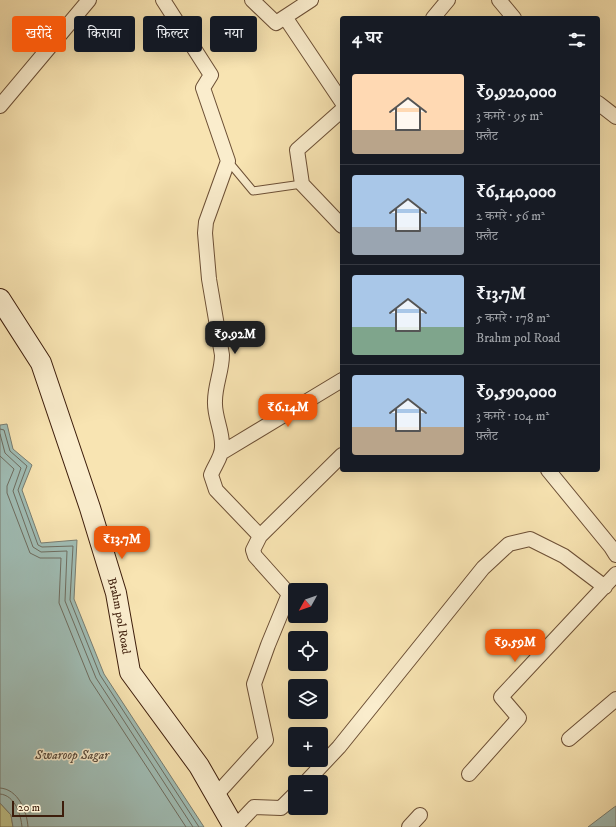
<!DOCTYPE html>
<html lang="hi">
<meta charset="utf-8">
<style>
:root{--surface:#171b24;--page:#242831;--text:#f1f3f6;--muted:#9ea1a6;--line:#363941;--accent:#ea580c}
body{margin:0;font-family:"IM FELL DW Pica","Noto Serif Devanagari",serif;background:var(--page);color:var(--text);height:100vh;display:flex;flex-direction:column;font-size:15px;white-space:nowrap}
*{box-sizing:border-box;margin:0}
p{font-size:13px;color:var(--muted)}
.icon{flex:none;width:22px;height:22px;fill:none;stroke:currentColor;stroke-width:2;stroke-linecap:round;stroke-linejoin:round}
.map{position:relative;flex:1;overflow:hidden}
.side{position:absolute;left:340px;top:16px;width:260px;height:456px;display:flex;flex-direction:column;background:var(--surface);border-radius:4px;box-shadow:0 4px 16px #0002}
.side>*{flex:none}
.banner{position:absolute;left:12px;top:16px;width:268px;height:36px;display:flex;gap:8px}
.needle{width:26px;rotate:230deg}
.buttons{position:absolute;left:288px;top:583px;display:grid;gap:8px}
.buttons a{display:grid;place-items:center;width:40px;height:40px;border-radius:4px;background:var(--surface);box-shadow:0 4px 16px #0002;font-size:20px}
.scale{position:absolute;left:12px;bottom:10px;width:52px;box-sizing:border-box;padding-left:4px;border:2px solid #3d1d0b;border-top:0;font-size:11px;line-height:14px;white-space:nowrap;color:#3d1d0b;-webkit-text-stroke:3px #faedcd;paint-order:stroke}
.price{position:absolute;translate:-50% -34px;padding:0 9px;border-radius:8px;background:var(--accent);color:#fff;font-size:13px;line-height:26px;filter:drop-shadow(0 1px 2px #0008)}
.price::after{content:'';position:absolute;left:50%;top:24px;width:12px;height:9px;margin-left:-6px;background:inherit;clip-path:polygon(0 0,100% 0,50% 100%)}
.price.on{background:#222;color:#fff}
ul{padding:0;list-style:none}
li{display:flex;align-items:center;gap:12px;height:100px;padding:0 12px}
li+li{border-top:1px solid var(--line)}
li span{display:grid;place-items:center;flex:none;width:112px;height:80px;border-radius:4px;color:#555}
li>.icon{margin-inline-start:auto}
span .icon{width:48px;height:48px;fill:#fffc;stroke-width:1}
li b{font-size:17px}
h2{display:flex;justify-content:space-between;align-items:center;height:48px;padding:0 12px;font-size:17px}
.tag{padding:0 14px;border-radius:4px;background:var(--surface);box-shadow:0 4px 16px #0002;font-size:14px;line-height:36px}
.tag.on{background:var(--accent);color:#fff}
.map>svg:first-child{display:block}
</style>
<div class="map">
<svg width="616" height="827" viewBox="0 0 616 827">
<rect width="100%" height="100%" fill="#f8e4b2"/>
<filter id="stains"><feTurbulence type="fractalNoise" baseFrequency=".005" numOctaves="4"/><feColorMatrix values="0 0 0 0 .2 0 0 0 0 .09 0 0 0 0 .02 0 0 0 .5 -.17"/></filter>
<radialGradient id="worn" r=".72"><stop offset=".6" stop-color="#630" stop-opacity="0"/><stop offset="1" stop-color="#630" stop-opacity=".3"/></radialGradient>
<path fill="#c0c38a" stroke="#7e704a" d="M0 803 11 815 13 827H0Z"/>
<path fill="#a0bdb5" stroke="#787d71" d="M7 424 13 449 32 465 22 490 41 543 77 540 74 599 104 674 204 827H13L11 815 0 803V425Z
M616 806V827H588L613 808Z"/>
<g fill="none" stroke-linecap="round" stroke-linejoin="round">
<path stroke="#6e6d60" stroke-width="1" d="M0 429 4 430 10 451 27 466 18 490 38 545 42 547 73 546 70 600 100 675 199 827
M0 434 5 453 21 468 13 491 33 547 41 552 67 551 65 601 96 678 193 827
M0 456 14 469 7 486V493L30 553 40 558H61L59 603 90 680 186 827
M0 788C18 789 27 811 28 827
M0 794C15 795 21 815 22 827"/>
<defs>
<path id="lane" d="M228 161 253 191 302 184"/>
<path id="street" d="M163 0 211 75 203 88 228 161 206 222 205 233 209 279 222 355C222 371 215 385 215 401 214 417 223 431 222 447 222 457 214 466 211 475L216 490 260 536
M252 0 276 23 285 17 342 102
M499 0 514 18
M285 17 311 0
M433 18 448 0
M598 103 616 117
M0 106 89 0
M342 110 297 150 302 184 342 226
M221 453 342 380
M548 470 611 547 616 555
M569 739 616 699
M469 774 519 718 501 697 616 574
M306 782 339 747 483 568 509 544 530 539 564 556 605 587
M216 795 266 740 254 684 268 645 289 594 255 556 253 550 260 536 342 455
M235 827 254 807 281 808 295 794
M409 827 420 815"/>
<g id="secondary">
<path id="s1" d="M0 299 41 363 90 508 116 593 130 672 199 766 234 827"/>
</g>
</defs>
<use href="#lane" stroke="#6c4f35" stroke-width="9"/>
<use href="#street" stroke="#6c4f35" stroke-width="16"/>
<use href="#secondary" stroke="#3d1d0b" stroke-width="22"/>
<use href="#lane" stroke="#faedcd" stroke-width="7"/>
<use href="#street" stroke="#faedcd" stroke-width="14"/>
<use href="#secondary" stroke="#faedcd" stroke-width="20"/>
</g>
<g text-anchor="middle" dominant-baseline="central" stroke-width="3" stroke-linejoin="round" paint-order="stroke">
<g font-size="12" fill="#3d1d0b" stroke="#faedcd">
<text stroke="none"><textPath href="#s1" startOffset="341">Brahm pol Road</textPath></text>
</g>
<g font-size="13" font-style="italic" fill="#5b4d3e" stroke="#faedcd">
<text x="72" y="755">Swaroop Sagar</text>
</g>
</g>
<rect width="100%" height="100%" filter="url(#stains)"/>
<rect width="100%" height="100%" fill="url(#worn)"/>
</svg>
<div class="buttons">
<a><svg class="needle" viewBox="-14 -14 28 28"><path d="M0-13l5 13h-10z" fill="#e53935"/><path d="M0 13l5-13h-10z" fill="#9ea1a6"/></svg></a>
<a><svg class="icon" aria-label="locate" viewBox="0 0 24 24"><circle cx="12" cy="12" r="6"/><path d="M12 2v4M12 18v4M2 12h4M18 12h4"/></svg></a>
<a><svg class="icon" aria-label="layers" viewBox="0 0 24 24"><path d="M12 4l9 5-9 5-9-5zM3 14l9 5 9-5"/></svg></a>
<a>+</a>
<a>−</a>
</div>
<div class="scale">20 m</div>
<b class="price on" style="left:235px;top:355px">₹9.92M</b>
<b class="price" style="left:288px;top:428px">₹6.14M</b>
<b class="price" style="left:122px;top:560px">₹13.7M</b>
<b class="price" style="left:515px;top:663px">₹9.59M</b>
<div class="banner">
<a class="tag on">खरीदें</a>
<a class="tag">किराया</a>
<a class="tag">फ़िल्टर</a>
<a class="tag">नया</a>
</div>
<section class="side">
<h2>4 घर<svg class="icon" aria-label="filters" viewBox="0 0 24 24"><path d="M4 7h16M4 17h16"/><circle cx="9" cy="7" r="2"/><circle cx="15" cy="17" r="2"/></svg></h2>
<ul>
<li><span style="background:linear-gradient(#ffd9b3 70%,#b9a48a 0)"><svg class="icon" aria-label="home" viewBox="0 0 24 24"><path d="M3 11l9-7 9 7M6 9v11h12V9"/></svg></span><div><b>₹9,920,000</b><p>3 कमरे · 95 m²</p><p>फ़्लैट</p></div></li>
<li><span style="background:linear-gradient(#a9c7e8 65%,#9aa5b1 0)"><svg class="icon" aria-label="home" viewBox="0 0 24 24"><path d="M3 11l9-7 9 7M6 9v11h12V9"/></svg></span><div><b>₹6,140,000</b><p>2 कमरे · 56 m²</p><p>फ़्लैट</p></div></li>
<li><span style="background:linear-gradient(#a9c7e8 65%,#7fa58c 0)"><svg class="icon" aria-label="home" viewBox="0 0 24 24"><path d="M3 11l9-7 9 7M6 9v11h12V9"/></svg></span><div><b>₹13.7M</b><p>5 कमरे · 178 m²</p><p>Brahm pol Road</p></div></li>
<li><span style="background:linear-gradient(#a9c7e8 65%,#b9a48a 0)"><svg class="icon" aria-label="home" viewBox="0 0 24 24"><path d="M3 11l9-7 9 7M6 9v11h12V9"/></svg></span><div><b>₹9,590,000</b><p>3 कमरे · 104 m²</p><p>फ़्लैट</p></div></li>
</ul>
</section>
</div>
